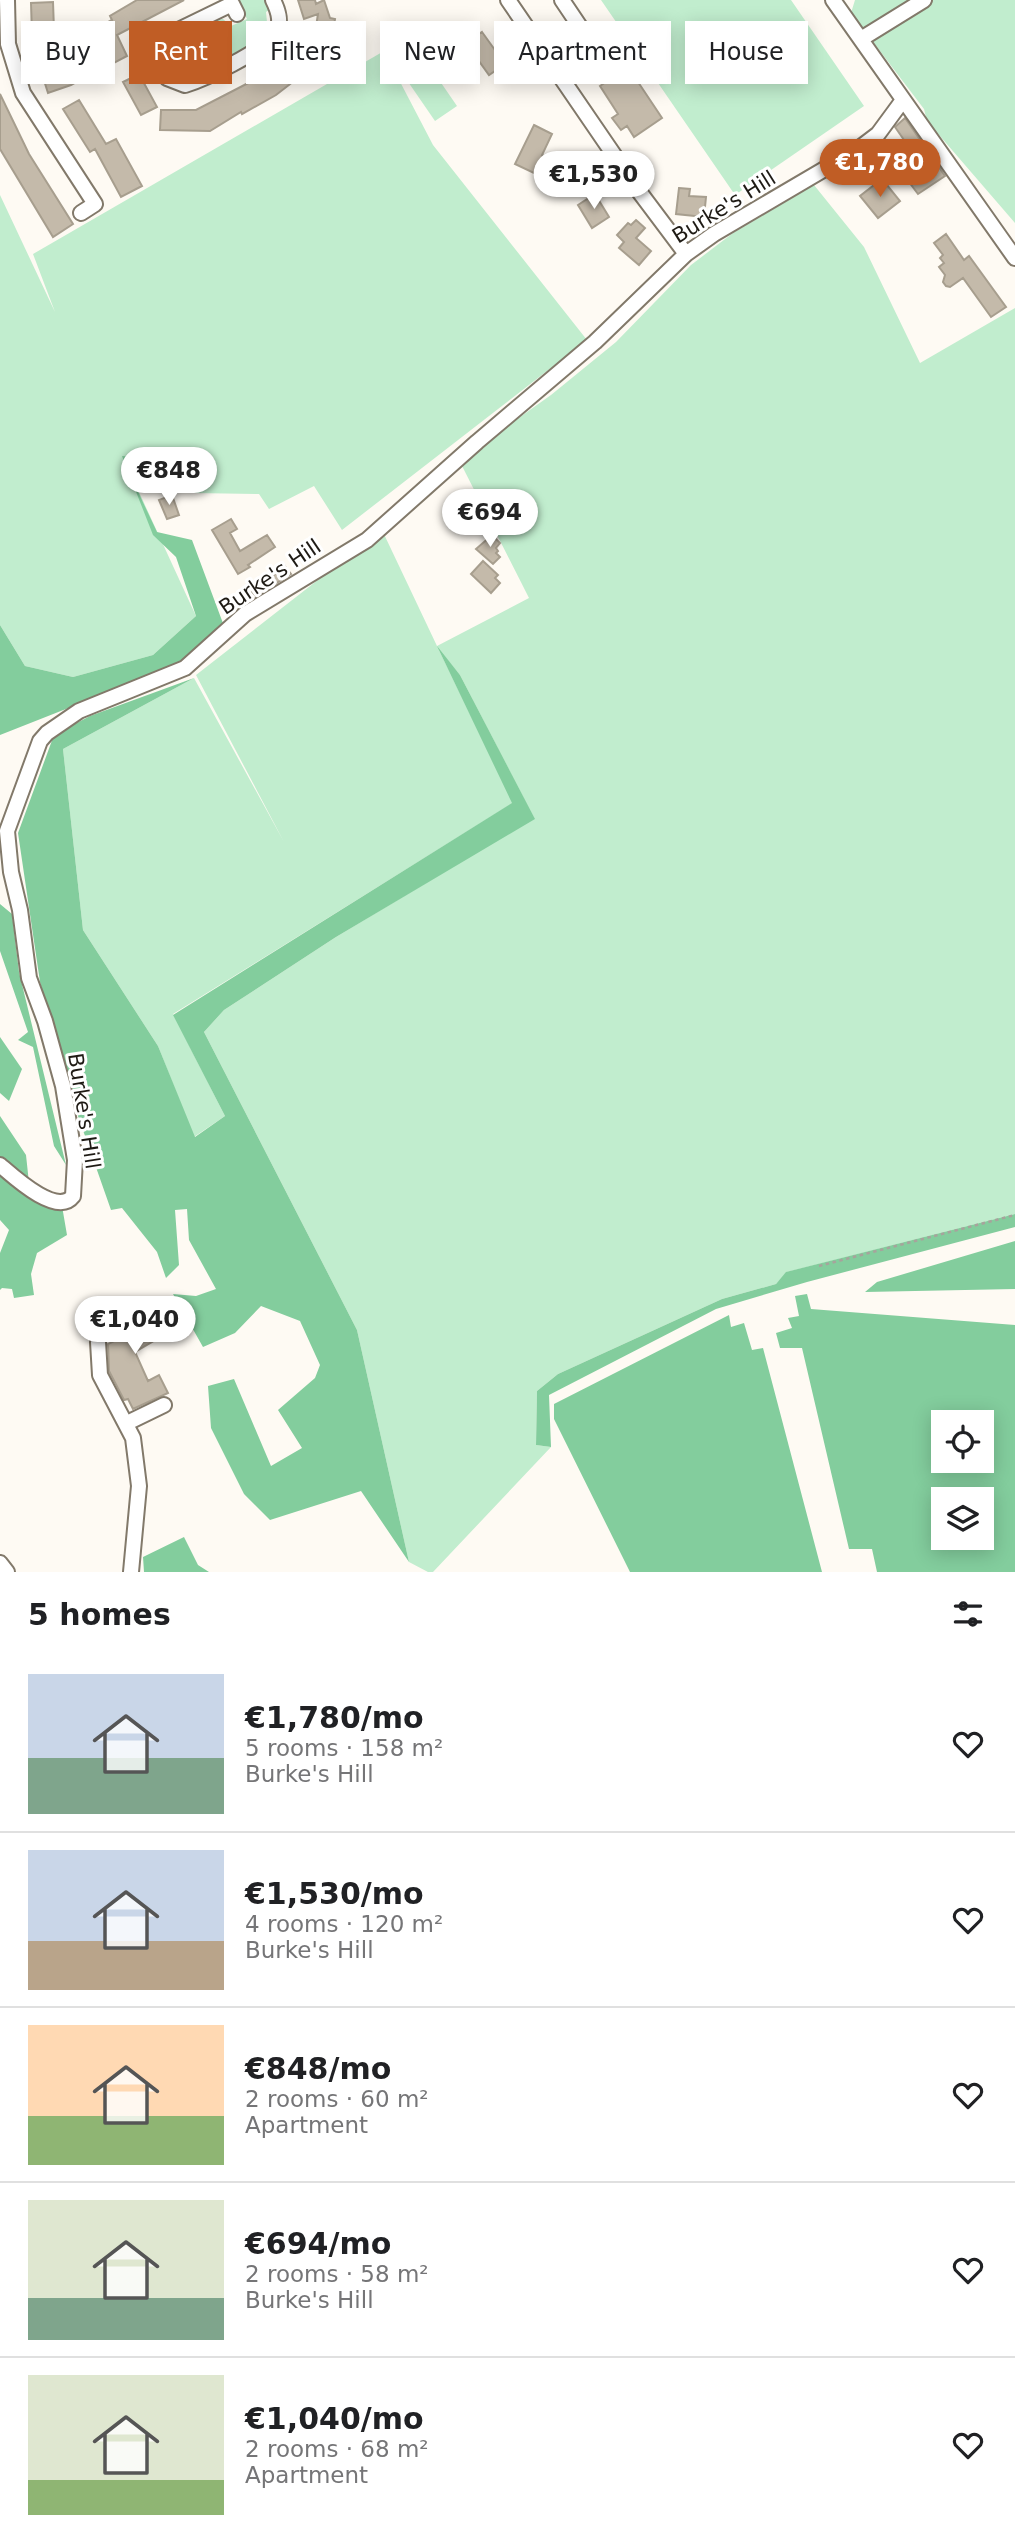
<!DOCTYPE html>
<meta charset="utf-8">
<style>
:root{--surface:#fff;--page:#f2f2f2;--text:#202124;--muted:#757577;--line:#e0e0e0;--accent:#c05d25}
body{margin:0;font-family:"DejaVu Sans",sans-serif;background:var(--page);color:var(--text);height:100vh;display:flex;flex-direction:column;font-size:26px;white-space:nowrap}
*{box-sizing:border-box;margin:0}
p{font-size:23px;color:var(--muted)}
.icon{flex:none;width:38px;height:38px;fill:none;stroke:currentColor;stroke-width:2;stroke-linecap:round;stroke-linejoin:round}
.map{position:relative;height:1572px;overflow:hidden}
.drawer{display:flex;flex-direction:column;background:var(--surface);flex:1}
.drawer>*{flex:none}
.guide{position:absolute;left:21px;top:21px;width:973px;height:63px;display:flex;gap:14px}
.tools{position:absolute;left:931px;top:1410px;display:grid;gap:14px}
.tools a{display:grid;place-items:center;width:63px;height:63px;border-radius:0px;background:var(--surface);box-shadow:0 4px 18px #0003;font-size:35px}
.price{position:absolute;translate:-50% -60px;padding:0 16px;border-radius:24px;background:#fff;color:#222;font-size:23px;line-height:46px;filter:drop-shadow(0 2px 4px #0008)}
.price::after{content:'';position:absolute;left:50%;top:42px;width:21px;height:16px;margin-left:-10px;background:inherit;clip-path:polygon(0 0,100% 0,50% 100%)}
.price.current{background:var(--accent);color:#fff}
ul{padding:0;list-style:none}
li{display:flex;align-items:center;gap:21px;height:175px;padding:0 28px}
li+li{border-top:2px solid var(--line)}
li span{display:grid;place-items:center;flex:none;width:196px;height:140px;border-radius:0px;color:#555}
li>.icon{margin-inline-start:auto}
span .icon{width:84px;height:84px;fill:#fffc;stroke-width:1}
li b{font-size:30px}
h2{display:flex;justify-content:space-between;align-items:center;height:84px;padding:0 28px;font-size:30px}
.chip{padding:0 24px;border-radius:0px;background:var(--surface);box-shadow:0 4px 18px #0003;font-size:24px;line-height:63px}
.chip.current{background:var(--accent);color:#fff}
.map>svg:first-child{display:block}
</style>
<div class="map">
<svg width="1015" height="1572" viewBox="0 0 1015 1572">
<rect width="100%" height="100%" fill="#fefaf3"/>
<path fill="#c1edce" d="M237 0H264L269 10 266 12 267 22 272 21 264 37 233 56 186 79 175 78 161 55 162 47 166 45 169 53 218 28 215 20 223 19 231 26 247 19Z
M601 0H791L864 106 735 195Z
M855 0H1015V223L927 121 924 109 851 13Z
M384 51 433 145 587 340 342 530 314 486 269 509 259 494 193 493 133 479 196 616 153 655 73 677 25 666 0 625V195L55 312 33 254Z
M424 58 457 106 435 121 402 73Z
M814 185 864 247 920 363 1015 308V1214L787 1272 776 1284 722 1299 558 1374 537 1391 536 1445 551 1447 433 1572H428L409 1562 357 1330 204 1032 224 1010 336 937 534 818 460 675 439 650 513 803 173 1014 225 1116 194 1137 158 1046 83 930 63 749 194 678 284 842 196 675 382 530 437 646 529 598 459 460 551 395 616 342 691 265 733 233Z"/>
<path fill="#83cd9d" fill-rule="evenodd" d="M122 456 136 457 132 479 157 532 192 540 224 626 185 662 0 735V625L25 666 73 677 153 655 196 616 176 557 153 535Z
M437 646 460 675 535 819 336 937 224 1010 204 1032 357 1330 409 1562 361 1491 270 1520 244 1494 211 1428 208 1386 234 1379 271 1466 302 1448 278 1410 315 1378 320 1365 300 1321 261 1306 235 1333 203 1347 173 1294 196 1296 216 1289 189 1240 187 1209 175 1210 179 1265 166 1278 157 1252 122 1208 111 1210 78 1116 40 982 18 833 54 735 90 716 194 678 63 749 83 930 158 1046 195 1137 225 1116 173 1015 512 803Z
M0 904 12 914 19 972 66 1165 54 1146 33 1047 18 1040 28 1032 0 951Z
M0 1037 22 1069 9 1101 0 1093Z
M0 1116 26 1155 29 1183 0 1158Z
M0 1171 62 1206 67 1235 37 1253 31 1274 34 1295 14 1298 12 1289 2 1288 0 1290V1253L9 1230 0 1220Z
M1015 1214V1227L807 1282 716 1309 549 1395 551 1447 536 1445 537 1391 558 1374 722 1299 776 1284 786 1272Z
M1015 1241V1289L865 1292 877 1282Z
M807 1294 811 1309 1015 1325V1572H877L872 1549H849L802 1348H780L776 1333 792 1328 788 1318 799 1316 795 1296ZM943 1423H982V1461H943ZM943 1500H982V1538H943Z
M729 1315 731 1327 744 1323 752 1350 763 1348 822 1572H630L554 1419V1404Z
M184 1537 198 1565 209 1572H144L143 1557Z"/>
<path fill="#c4baaa" stroke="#a79e8e" stroke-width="2" d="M137 0H184L117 35 127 56 112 64 95 29 112 20 110 16Z
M298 0H315L316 4 324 0 330 18 335 19 329 57 316 55 313 46 318 14 304 19Z
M53 2 54 30H51L65 74 82 66 87 76 71 85 48 93 30 36 32 35 31 3Z
M482 32 505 64 489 75 466 43Z
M298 43 315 59 303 74 276 95 242 114 241 112 210 131 160 130 161 110H196L256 79 282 60Z
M628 67 662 118 634 137 627 126 621 130 612 118 618 114 600 86Z
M139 74 157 107 141 115 123 82Z
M0 94 29 154 73 224 53 237 0 149Z
M79 100 106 144 116 139 142 186 121 197 95 149 90 152 63 109Z
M905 118 945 176 918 194 903 174 917 164 901 142 904 140 895 127Z
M534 125 552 134 542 155 564 166 555 183 515 164Z
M882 179 900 201 878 218 860 196Z
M679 188 690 189 689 196 706 197 704 217 676 214Z
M595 194 609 217 592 228 578 205Z
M636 220 645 228 636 238 651 251 639 265 619 248 624 242 617 235 628 223 631 225Z
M946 234 964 260 969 256 1006 307 991 317 963 278 950 287 946 286 943 282 945 275 939 267 944 263 940 258 943 255 934 243Z
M172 495 179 515 167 519 159 500Z
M231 519 237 529 230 533 240 551 267 535 275 547 248 565 250 567 238 574 212 530Z
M492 535 500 543 496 548 498 551 496 553 500 557 493 564 476 549Z
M483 561 498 575 495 578 500 583 491 593 471 574Z
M285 566 291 574 256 596 252 592Z
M143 1299 162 1336 135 1352 148 1381 159 1375 168 1393 133 1409 128 1399 124 1400 109 1371 108 1344 126 1335 115 1314Z"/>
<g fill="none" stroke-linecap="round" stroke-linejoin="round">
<defs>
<path id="minor" d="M7 0 8 44 23 93 95 204 81 213
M508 0 638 190 686 254
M562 0 599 55
M833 0 1015 258
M237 14 232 4 164 37 156 43 155 57 167 78 185 85C207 78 259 53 273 36 283 25 279 12 273 0
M861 39 924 0
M0 1165C14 1177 57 1217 73 1196L75 1160 63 1086 45 1021 29 978 20 910 11 872 7 831 40 741 47 733 79 711 185 668 245 614 367 540 477 442 595 342 686 254 714 234 857 150 878 134 903 100
M98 1342 100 1375 133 1438 139 1486 131 1572
M127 1423 164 1405
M0 1563 7 1572"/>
</defs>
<use href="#minor" stroke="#82796a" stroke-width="18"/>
<path stroke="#a7a39c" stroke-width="2.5" stroke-dasharray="3.5 3.5" stroke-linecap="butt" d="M819 1266 1015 1215"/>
<use href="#minor" stroke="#fff" stroke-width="14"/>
</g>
<g text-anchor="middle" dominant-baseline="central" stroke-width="6" stroke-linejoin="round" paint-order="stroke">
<g font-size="21" fill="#1e1a14" stroke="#fff">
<text transform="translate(724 207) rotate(-32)">Burke's Hill</text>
<text transform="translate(270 577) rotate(-34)">Burke's Hill</text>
<text transform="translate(84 1111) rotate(81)">Burke's Hill</text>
</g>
</g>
</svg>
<div class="tools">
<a><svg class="icon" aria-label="locate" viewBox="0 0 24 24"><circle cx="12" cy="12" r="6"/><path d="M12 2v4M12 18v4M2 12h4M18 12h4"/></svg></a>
<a><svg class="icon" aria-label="layers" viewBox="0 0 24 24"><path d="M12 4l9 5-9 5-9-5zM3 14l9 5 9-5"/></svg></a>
</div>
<b class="price current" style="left:880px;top:199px">€1,780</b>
<b class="price" style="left:594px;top:211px">€1,530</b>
<b class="price" style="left:169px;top:507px">€848</b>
<b class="price" style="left:490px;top:549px">€694</b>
<b class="price" style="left:135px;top:1356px">€1,040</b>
<div class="guide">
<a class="chip">Buy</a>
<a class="chip current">Rent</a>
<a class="chip">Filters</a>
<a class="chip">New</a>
<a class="chip">Apartment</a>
<a class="chip">House</a>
</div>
</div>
<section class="drawer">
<h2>5 homes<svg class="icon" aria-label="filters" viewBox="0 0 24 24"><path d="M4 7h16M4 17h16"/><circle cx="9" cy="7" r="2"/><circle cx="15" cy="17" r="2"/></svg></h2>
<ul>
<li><span style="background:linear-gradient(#c9d6e8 60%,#7fa58c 0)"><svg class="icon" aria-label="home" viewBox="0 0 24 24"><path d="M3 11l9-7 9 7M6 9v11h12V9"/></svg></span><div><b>€1,780/mo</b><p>5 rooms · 158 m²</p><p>Burke's Hill</p></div><svg class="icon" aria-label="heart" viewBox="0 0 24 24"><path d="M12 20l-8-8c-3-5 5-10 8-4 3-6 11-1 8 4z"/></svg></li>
<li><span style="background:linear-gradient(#c9d6e8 65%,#b9a48a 0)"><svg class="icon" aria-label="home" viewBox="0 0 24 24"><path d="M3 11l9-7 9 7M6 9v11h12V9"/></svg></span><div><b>€1,530/mo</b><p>4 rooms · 120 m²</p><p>Burke's Hill</p></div><svg class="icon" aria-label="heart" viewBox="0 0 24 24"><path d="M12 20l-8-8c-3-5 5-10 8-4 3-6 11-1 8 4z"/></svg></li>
<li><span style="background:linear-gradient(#ffd9b3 65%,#8fb573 0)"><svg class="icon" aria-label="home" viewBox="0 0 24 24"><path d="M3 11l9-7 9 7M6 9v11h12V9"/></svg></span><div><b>€848/mo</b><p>2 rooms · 60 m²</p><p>Apartment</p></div><svg class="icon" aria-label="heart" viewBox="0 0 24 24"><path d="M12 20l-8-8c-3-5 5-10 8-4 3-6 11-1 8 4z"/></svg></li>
<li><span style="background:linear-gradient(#dfe7d0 70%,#7fa58c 0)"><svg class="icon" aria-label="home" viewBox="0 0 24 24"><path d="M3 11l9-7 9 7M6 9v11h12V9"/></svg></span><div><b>€694/mo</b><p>2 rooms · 58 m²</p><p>Burke's Hill</p></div><svg class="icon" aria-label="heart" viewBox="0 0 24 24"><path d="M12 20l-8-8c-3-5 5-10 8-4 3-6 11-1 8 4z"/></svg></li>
<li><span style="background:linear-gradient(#dfe7d0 75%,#8fb573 0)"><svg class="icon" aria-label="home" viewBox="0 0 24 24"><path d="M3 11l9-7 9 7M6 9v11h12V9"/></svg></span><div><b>€1,040/mo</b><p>2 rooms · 68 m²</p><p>Apartment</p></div><svg class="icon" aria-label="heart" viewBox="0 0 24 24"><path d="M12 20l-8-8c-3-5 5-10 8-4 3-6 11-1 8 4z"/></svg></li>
</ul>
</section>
